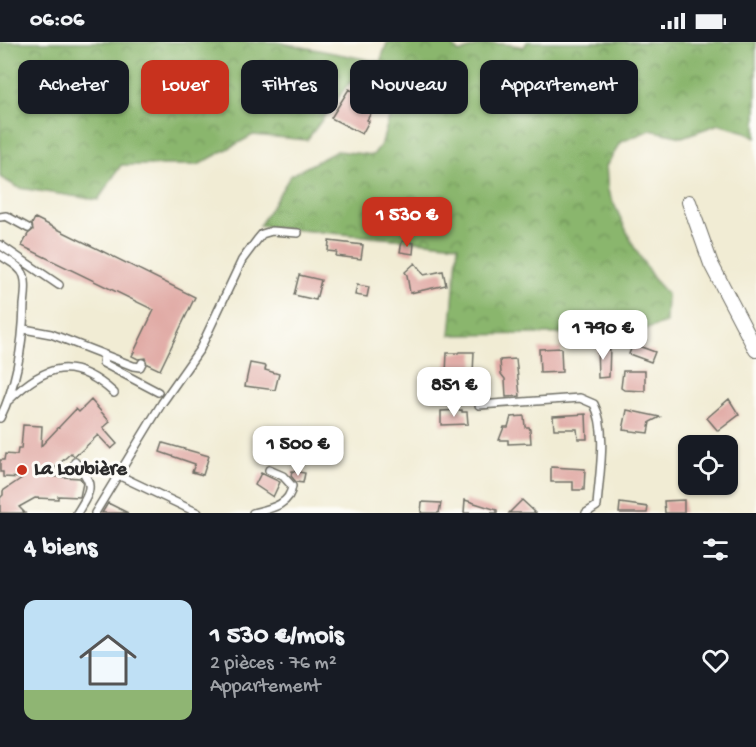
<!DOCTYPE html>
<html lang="fr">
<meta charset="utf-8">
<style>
:root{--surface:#171b24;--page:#242831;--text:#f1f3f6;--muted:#9ea1a6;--line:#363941;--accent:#c8321e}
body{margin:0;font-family:"Gochi Hand",sans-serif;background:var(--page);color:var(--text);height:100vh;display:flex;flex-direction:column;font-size:22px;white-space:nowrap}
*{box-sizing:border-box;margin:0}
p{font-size:20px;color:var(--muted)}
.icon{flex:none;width:33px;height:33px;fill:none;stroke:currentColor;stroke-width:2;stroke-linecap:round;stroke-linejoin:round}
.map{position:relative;height:471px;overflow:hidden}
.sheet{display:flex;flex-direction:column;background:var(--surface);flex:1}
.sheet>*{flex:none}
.top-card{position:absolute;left:18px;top:18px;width:720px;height:54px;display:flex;gap:12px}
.controls{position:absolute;left:678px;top:393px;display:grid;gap:12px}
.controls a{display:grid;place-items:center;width:60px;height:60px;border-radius:12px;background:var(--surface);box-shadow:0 2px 4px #0004;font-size:30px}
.price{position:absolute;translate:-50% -51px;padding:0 14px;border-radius:12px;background:#fff;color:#222;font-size:20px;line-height:39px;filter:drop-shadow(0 2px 3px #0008)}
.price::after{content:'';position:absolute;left:50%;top:36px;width:18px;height:14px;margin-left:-9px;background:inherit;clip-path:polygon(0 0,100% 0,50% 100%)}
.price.on{background:var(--accent);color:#fff}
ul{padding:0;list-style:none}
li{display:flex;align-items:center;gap:18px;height:150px;padding:0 24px}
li+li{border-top:2px solid var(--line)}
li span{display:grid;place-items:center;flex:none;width:168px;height:120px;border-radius:12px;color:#555}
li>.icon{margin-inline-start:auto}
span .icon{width:72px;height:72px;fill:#fffc;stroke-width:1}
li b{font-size:26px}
h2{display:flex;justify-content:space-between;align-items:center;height:72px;padding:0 24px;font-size:26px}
.tag{padding:0 21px;border-radius:12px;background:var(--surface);box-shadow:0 2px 4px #0004;font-size:21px;line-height:54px}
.tag.on{background:var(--accent);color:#fff}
.status{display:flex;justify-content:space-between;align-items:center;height:42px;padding:0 30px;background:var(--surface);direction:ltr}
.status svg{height:16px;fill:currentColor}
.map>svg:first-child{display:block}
</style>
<div class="status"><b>06:06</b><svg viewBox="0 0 49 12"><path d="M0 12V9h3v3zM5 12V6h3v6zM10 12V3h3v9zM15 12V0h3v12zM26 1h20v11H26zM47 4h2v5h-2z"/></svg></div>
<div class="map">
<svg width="756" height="471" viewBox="0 0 756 471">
<defs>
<pattern id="forest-crowns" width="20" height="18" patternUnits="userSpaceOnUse" patternTransform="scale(1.5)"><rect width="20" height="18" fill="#8ab66d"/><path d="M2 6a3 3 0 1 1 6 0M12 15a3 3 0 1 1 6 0" fill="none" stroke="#71945a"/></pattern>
</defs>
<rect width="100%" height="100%" fill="#fdfcf7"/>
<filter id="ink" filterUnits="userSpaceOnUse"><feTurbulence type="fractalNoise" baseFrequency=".0167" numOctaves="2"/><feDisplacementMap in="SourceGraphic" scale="12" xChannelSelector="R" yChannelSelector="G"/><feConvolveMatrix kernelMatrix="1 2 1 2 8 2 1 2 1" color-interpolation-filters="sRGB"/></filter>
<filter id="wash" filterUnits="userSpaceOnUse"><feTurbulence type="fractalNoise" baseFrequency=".008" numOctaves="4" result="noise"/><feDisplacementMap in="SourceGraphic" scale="24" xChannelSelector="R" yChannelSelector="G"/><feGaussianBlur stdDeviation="1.35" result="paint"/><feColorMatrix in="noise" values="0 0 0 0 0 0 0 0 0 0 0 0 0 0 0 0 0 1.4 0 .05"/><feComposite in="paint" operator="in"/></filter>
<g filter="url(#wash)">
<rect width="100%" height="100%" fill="#f1ecd4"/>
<path fill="url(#forest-crowns)" stroke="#5a704c" stroke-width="1.5" d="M0 0H277L380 20 387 1 390 0H450L459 11C483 0 497 0 524 5L527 0H756V96L746 90 719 82 682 95 650 88 621 100 606 124 608 149 634 205 655 239 667 252 666 281 634 291 450 293 458 203 259 184 291 133 337 109 373 113 382 101 395 55 378 37 349 41 307 98 253 93 198 123H121L98 158 19 146 0 135Z"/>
<g id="blocks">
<path fill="#e1aba6" d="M349 47 369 59 364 67 371 71 367 78 369 79 362 92 331 76Z
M35 176 195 255 160 328 147 322 145 316 138 317 132 314 154 268 22 204 28 192 33 188 32 182Z
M329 199 363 203 361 217 336 214 337 210 328 209Z
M402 199 414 201 413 212 400 210Z
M415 221 424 233 443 229 446 243 410 251 407 233 405 230Z
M299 233 321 238 316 258 294 253Z
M357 243 369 245 367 255 355 253Z
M633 302 655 310 651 320 629 312Z
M597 303H610L609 335 598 336Z
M561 306 562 330 540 331 539 307Z
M459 310H474L473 332 446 331 447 311H458Z
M516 317 520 354 506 355 505 337 501 332 500 318Z
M250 321 266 324 265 328 279 332 275 348 245 344Z
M623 329H645V349L624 348 621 346Z
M729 357 739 373 718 389 707 376Z
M91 358 110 380 103 386 117 402 111 407 98 393 79 411 74 414 71 411 46 434 80 436 83 441 80 455 58 454V457L35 456 19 465 25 471H0V456L3 453V449L22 436 3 435V430H0V418H4L5 412 17 413 18 407H21L23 383 42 384 41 404 76 367 79 370Z
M462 368V370H467L468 382 441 383V369Z
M627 368 660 375 650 380 648 391 623 388Z
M586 372 587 397H578L577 387H554L553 374Z
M524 374 525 385H529L530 388 531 401 508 402V398H499L504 385H508L511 375Z
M163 401 209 414 203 433 192 430 195 422 160 410Z
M551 425 585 427 584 448H573V440H551Z
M292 429 305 431 303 441 296 440 291 434Z
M261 431 280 440 273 455 255 443Z
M465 458 497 468V471H464Z
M522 458 536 471H509Z
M684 458V471H665L664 459Z
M422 460 441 461 439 471H421Z
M108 461 128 471H102Z
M620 461 648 465 647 471H619Z"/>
</g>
</g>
<g filter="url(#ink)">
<use href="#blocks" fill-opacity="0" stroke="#706f66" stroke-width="1.5"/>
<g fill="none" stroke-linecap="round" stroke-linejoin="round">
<defs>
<path id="lane" d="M0 175 6 174 28 186
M0 203 59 243
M0 213C8 219 21 224 24 234 27 243 25 254 24 263 23 301 17 342 0 376
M24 287 51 292 133 324 140 325 142 321
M104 313 103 321 158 350
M9 358C46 322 73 314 114 351
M479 363 580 356 594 362C608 389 599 433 597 464L586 471
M75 420C94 442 93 446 77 471
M118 433 198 471
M95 471 162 361 200 307 242 218 257 198 262 192 272 189 298 191
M253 471C268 467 290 464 292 444L283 434 269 428"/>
<path id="street" d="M689 160 711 222 756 308"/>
</defs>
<use href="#lane" stroke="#706f66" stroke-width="10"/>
<use href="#street" stroke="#706f66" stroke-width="16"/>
<use href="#lane" stroke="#fff" stroke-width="7"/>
<use href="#street" stroke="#fff" stroke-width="14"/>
</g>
</g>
<circle fill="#c8321e" stroke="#fdfcf7" stroke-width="2" cx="22" cy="428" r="6"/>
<g text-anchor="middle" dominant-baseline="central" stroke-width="6" stroke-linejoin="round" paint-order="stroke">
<g font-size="20" font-weight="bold" fill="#2b2b2b" stroke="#fdfcf7" text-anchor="start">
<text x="34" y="428">La Loubière</text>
</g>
</g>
</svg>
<div class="controls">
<a><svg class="icon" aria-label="locate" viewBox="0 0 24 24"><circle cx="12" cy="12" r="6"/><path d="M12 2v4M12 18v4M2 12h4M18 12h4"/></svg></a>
</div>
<b class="price on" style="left:407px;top:206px">1 530 €</b>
<b class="price" style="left:603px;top:319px">1 790 €</b>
<b class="price" style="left:454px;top:376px">851 €</b>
<b class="price" style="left:298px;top:435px">1 500 €</b>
<div class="top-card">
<a class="tag">Acheter</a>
<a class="tag on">Louer</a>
<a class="tag">Filtres</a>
<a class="tag">Nouveau</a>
<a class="tag">Appartement</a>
</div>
</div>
<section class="sheet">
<h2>4 biens<svg class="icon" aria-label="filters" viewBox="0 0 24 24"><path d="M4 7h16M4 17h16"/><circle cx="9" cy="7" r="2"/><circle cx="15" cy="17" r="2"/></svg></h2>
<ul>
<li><span style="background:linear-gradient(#bfe0f5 75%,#8fb573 0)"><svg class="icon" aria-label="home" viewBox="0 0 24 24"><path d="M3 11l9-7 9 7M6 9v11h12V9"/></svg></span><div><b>1 530 €/mois</b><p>2 pièces · 76 m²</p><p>Appartement</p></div><svg class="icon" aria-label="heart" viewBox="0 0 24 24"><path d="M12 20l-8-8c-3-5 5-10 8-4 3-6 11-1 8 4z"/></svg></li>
</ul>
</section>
